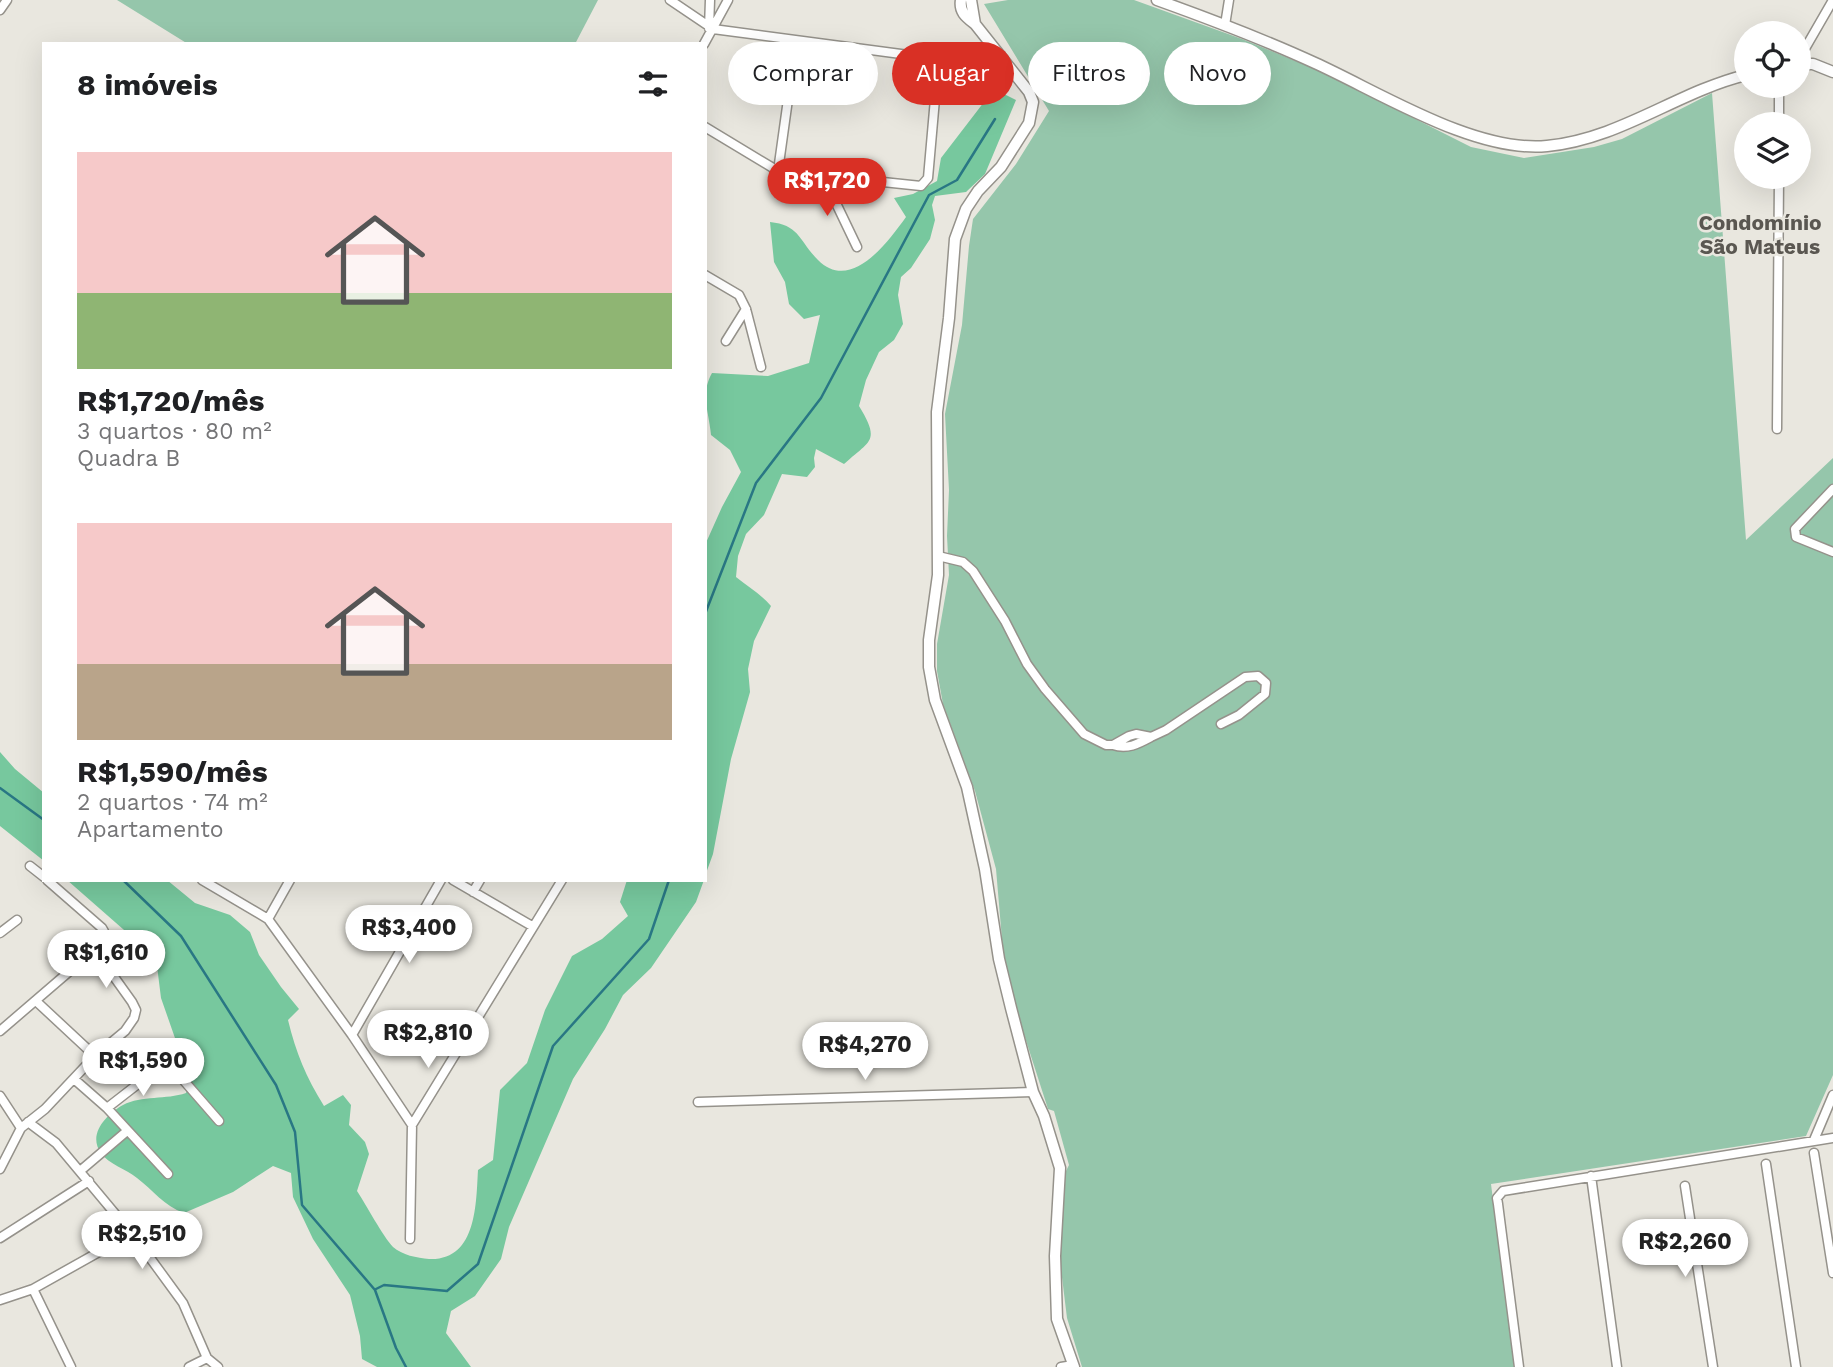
<!DOCTYPE html>
<html lang="pt">
<meta charset="utf-8">
<style>
:root{--surface:#fff;--page:#f2f2f2;--text:#202124;--muted:#757577;--accent:#d93025}
body{margin:0;font-family:"Work Sans",sans-serif;background:var(--page);color:var(--text);height:100vh;display:flex;flex-direction:column;font-size:26px;white-space:nowrap}
*{box-sizing:border-box;margin:0}
p{font-size:23px;color:var(--muted)}
.icon{flex:none;width:38px;height:38px;fill:none;stroke:currentColor;stroke-width:2;stroke-linecap:round;stroke-linejoin:round}
.map{position:relative;flex:1;overflow:hidden}
.panel{position:absolute;left:42px;top:42px;width:665px;height:840px;display:flex;flex-direction:column;background:var(--surface);border-radius:0px;box-shadow:0 7px 28px #0002}
.panel>*{flex:none}
.guide{position:absolute;left:728px;top:42px;width:665px;height:63px;display:flex;gap:14px}
.buttons{position:absolute;left:1734px;top:21px;display:grid;gap:14px}
.buttons a{display:grid;place-items:center;width:77px;height:77px;border-radius:50%;background:var(--surface);box-shadow:0 7px 28px #0002;font-size:35px}
.price{position:absolute;translate:-50% -60px;padding:0 16px;border-radius:24px;background:#fff;color:#222;font-size:23px;line-height:46px;filter:drop-shadow(0 2px 4px #0008)}
.price::after{content:'';position:absolute;left:50%;top:42px;width:21px;height:16px;margin-left:-10px;background:inherit;clip-path:polygon(0 0,100% 0,50% 100%)}
.price.on{background:var(--accent);color:#fff}
ul{padding:0;list-style:none}
li{display:grid;align-content:center;gap:14px;height:371px;padding:0 35px}
li span{display:grid;place-items:center;height:217px;border-radius:0px;color:#555}
li>.icon{margin-inline-start:auto}
span .icon{width:126px;height:126px;fill:#fffc;stroke-width:1}
li b{font-size:30px}
h2{display:flex;justify-content:space-between;align-items:center;height:84px;padding:0 35px;font-size:30px}
.tag{padding:0 24px;border-radius:32px;background:var(--surface);box-shadow:0 7px 28px #0002;font-size:24px;line-height:63px}
.tag.on{background:var(--accent);color:#fff}
.map>svg:first-child{display:block}
</style>
<div class="map">
<svg width="1833" height="1367" viewBox="0 0 1833 1367">
<rect width="100%" height="100%" fill="#e9e7df"/>
<path fill="#95c6ab" d="M117 0H598L575 44H188Z
M1008 0H1134L1242 39 1320 71 1471 147 1524 158 1594 147 1622 139 1712 93 1746 540 1833 458V1075L1806 1136 1491 1184 1514 1367H1082L1067 1318 1060 1261 1065 1173 1069 1165 1054 1111 1048 1109 1012 997 1004 963 996 869 975 791 943 704 937 671V644L949 575 947 536 949 490 945 414 962 325 969 246 973 219 1016 164 1049 111 984 4Z"/>
<path fill="#77c89e" d="M994 89 1016 100 985 174 966 192 935 196 932 205 935 220 930 239 911 268 901 277 898 295 903 324 894 340 879 352 866 380 859 406C881 442 870 440 844 464L816 449 814 458 815 467 807 477 782 474 764 515 746 534 738 556 736 577C748 587 761 594 771 606L754 641 748 669 750 692 731 759 713 854 705 876V545L722 507 741 472 730 450 711 435C709 412 700 394 712 373L768 376 809 363 820 315 804 319 789 304 785 282 774 262 770 222C800 225 799 241 818 260 851 293 888 242 906 217L894 198 913 194 937 181 941 158Z
M0 752 15 769 44 793V861L0 826Z
M67 880H167L195 903 230 915 250 932 259 955 281 987 299 1009 288 1020C296 1053 306 1077 324 1106L343 1095 351 1105 349 1125 365 1142 369 1154 357 1191C367 1206 382 1235 393 1247 402 1255 417 1258 429 1259 477 1261 476 1203 478 1170L493 1160 500 1090 527 1063 545 1010 572 956 602 939 628 916 620 902 627 880H704L696 902 651 968 623 995 605 1029 573 1079 509 1227 501 1259 475 1296 451 1311 446 1333 471 1367H377L362 1359 360 1336 350 1295 313 1239 293 1197 291 1173 273 1166 233 1192 184 1213C164 1206 153 1190 137 1178 126 1169 108 1164 101 1153 87 1134 107 1114 123 1105 142 1095 166 1100 186 1093L190 1081 161 998 156 958Z"/>
<g fill="none" stroke-linecap="round" stroke-linejoin="round">
<path stroke="#297784" stroke-width="2.5" d="M705 614 756 483 821 398 929 195 957 180 995 119
M0 788 44 820
M123 880 181 936 276 1085 295 1132 302 1205 375 1290 396 1348 406 1367
M376 1289 384 1285 447 1291 478 1264 553 1046 649 939 669 880"/>
<defs>
<path id="minor" d="M670 0 713 29 931 58 938 65 928 178 921 186 778 171 705 127
M0 10 7 0
M1225 25 1229 0
M709 28 710 0
M704 44 728 0
M1799 59 1833 0
M1779 124V86
M778 171 796 42
M823 176 857 247
M705 275 739 295 746 309 761 367
M726 341 746 309
M1777 429 1779 177
M1833 489 1795 529 1796 537 1833 552
M938 556 963 562 973 571 1005 621 1027 664 1045 689 1084 734 1106 745H1113L1129 736 1136 734 1151 737 1166 730 1245 677 1258 676 1266 683 1265 694 1239 715 1221 724
M1113 745C1127 750 1138 744 1151 737
M30 866 44 877
M202 880 268 919 352 1035 412 1125
M453 880 532 926
M473 892 480 880
M268 919 290 880
M0 933 17 920
M37 1002 95 1056
M0 1031 71 970 90 956 95 955C104 945 110 940 102 928L47 880
M352 1035 441 880
M74 1079 107 1108 168 1174
M0 1096 21 1128
M698 1102 1033 1092
M107 1108 165 1063 172 1067 219 1121
M28 1122 56 1143 137 1240 183 1303 207 1358 218 1367
M1814 1140 1833 1095
M1814 1153 1833 1273
M1766 1164 1796 1367
M0 1169 21 1128 45 1109 95 1056 125 1031 134 1018 136 1010 132 1002 107 967 95 955
M80 1171 127 1131
M1591 1176 1617 1367
M1685 1186 1713 1367
M0 1238 89 1181
M410 1239 412 1125 562 880
M33 1289 71 1367
M0 1300 33 1289 131 1234
M189 1367 207 1358
M1061 1367 1073 1365
M1519 1367 1498 1204 1497 1198 1503 1191 1833 1138"/>
<path id="tertiary" d="M961 0C959 12 966 17 975 24L1029 92 1033 102 1029 123 1001 167 978 191 966 209 955 239 949 318 937 412 938 575 929 640V667L935 700 967 787 985 869 999 959 1011 1008 1033 1092 1044 1116 1060 1168 1055 1256 1057 1319 1074 1367
M971 0 975 24
M1157 0C1210 19 1263 39 1315 63 1381 93 1475 153 1547 146 1620 139 1677 92 1746 75
M1799 64H1813L1833 72"/>
</defs>
<use href="#minor" stroke="#95928b" stroke-width="11"/>
<use href="#tertiary" stroke="#95928b" stroke-width="13"/>
<use href="#minor" stroke="#fff" stroke-width="8"/>
<use href="#tertiary" stroke="#fff" stroke-width="10"/>
</g>
<g text-anchor="middle" dominant-baseline="central" stroke-width="5" stroke-linejoin="round" paint-order="stroke">
<g font-size="21" font-weight="bold" fill="#5a5751" stroke="#e9e7df">
<text x="1760" y="222">Condomínio<tspan x="1760" dy="24">São Mateus</tspan></text>
</g>
</g>
</svg>
<div class="buttons">
<a><svg class="icon" aria-label="locate" viewBox="0 0 24 24"><circle cx="12" cy="12" r="6"/><path d="M12 2v4M12 18v4M2 12h4M18 12h4"/></svg></a>
<a><svg class="icon" aria-label="layers" viewBox="0 0 24 24"><path d="M12 4l9 5-9 5-9-5zM3 14l9 5 9-5"/></svg></a>
</div>
<b class="price on" style="left:827px;top:218px">R$1,720</b>
<b class="price" style="left:409px;top:965px">R$3,400</b>
<b class="price" style="left:106px;top:990px">R$1,610</b>
<b class="price" style="left:428px;top:1070px">R$2,810</b>
<b class="price" style="left:865px;top:1082px">R$4,270</b>
<b class="price" style="left:143px;top:1098px">R$1,590</b>
<b class="price" style="left:142px;top:1271px">R$2,510</b>
<b class="price" style="left:1685px;top:1279px">R$2,260</b>
<div class="guide">
<a class="tag">Comprar</a>
<a class="tag on">Alugar</a>
<a class="tag">Filtros</a>
<a class="tag">Novo</a>
</div>
<section class="panel">
<h2>8 imóveis<svg class="icon" aria-label="filters" viewBox="0 0 24 24"><path d="M4 7h16M4 17h16"/><circle cx="9" cy="7" r="2"/><circle cx="15" cy="17" r="2"/></svg></h2>
<ul>
<li><span style="background:linear-gradient(#f6c9c9 65%,#8fb573 0)"><svg class="icon" aria-label="home" viewBox="0 0 24 24"><path d="M3 11l9-7 9 7M6 9v11h12V9"/></svg></span><div><b>R$1,720/mês</b><p>3 quartos · 80 m²</p><p>Quadra B</p></div></li>
<li><span style="background:linear-gradient(#f6c9c9 65%,#b9a48a 0)"><svg class="icon" aria-label="home" viewBox="0 0 24 24"><path d="M3 11l9-7 9 7M6 9v11h12V9"/></svg></span><div><b>R$1,590/mês</b><p>2 quartos · 74 m²</p><p>Apartamento</p></div></li>
</ul>
</section>
</div>
